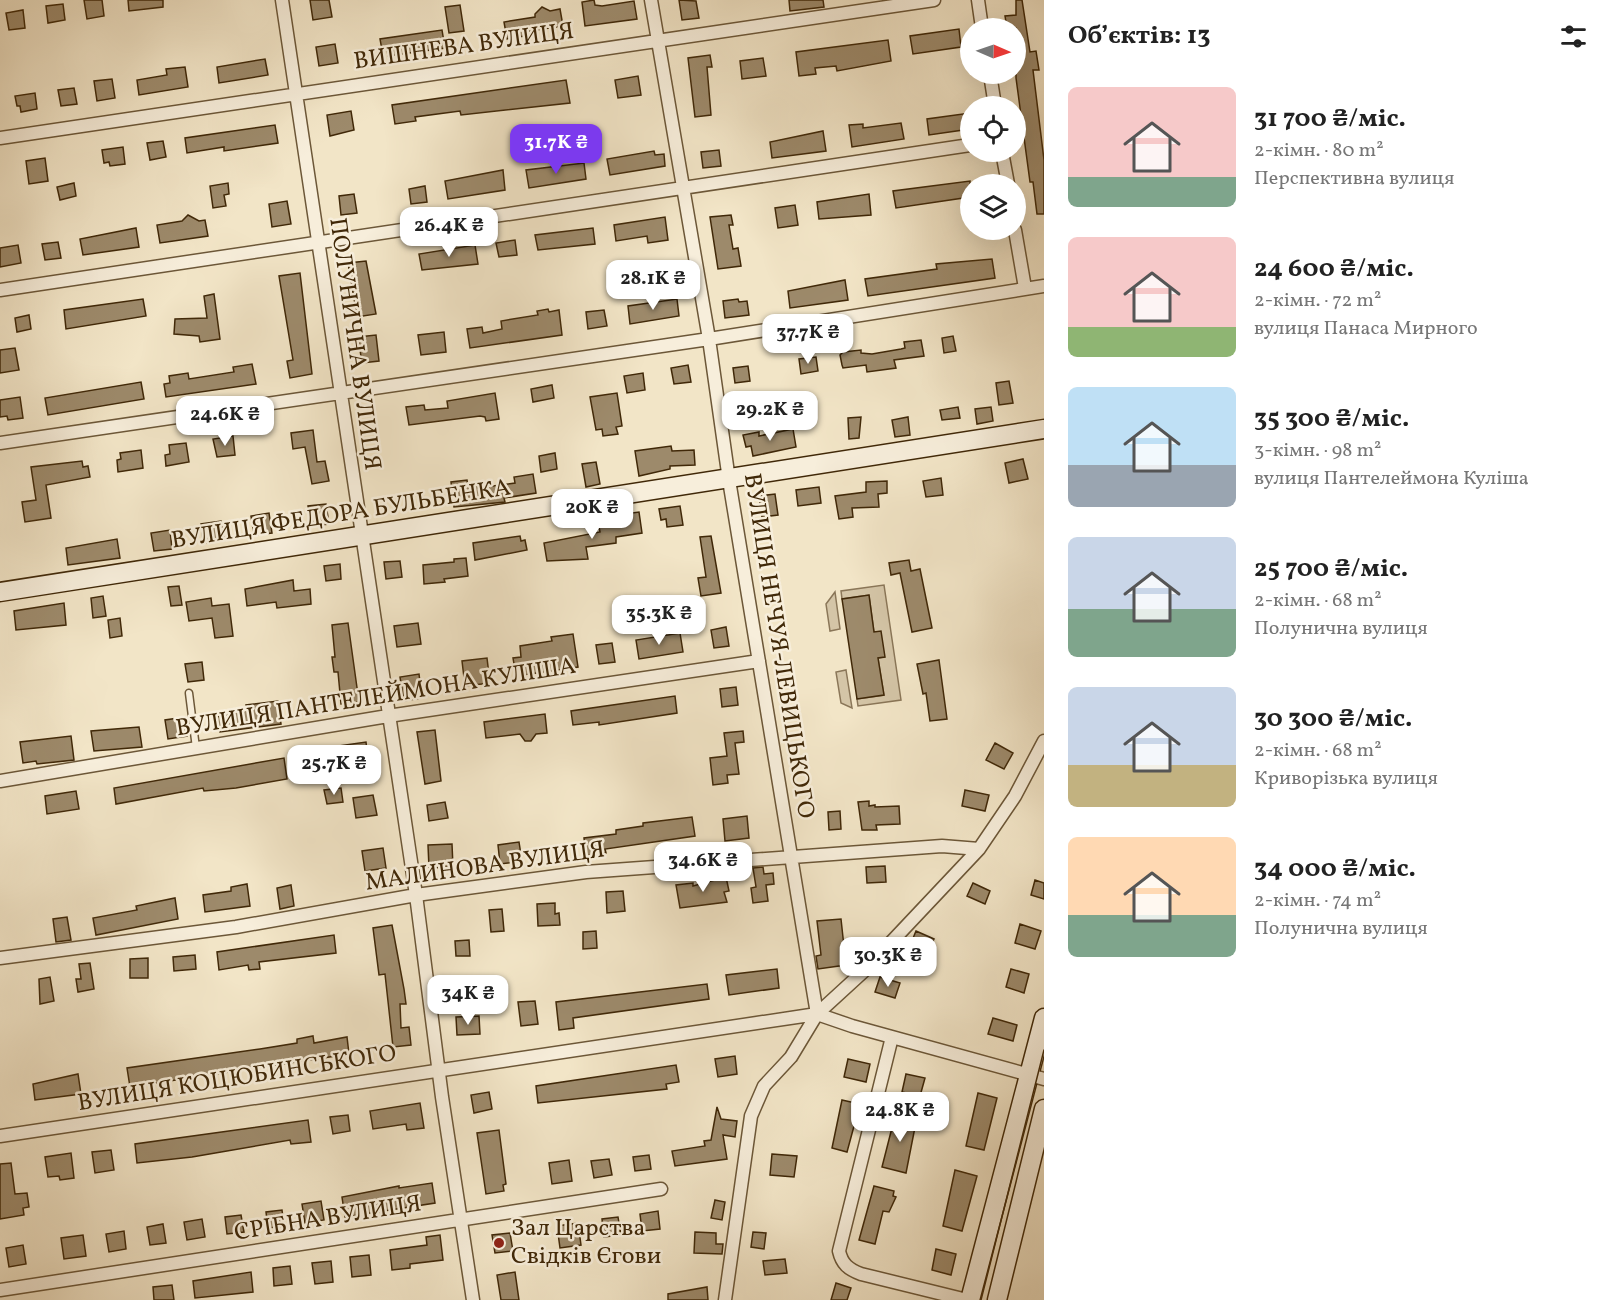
<!DOCTYPE html>
<html lang="uk">
<meta charset="utf-8">
<style>
:root{--surface:#fff;--page:#f2f2f2;--text:#222;--muted:#767676;--accent:#7c3aed}
body{margin:0;font-family:Vollkorn,serif;background:var(--page);color:var(--text);height:100vh;display:flex;flex-direction:column;font-size:22px;white-space:nowrap}
*{box-sizing:border-box;margin:0}
p{font-size:20px;color:var(--muted)}
.icon{flex:none;width:33px;height:33px;fill:none;stroke:currentColor;stroke-width:2;stroke-linecap:round;stroke-linejoin:round}
.map{position:relative;flex:1;overflow:hidden}
.drawer{display:flex;flex-direction:column;background:var(--surface);width:570px}
.drawer>*{flex:none}
.needle{width:39px;rotate:92deg}
.buttons{position:absolute;left:960px;top:18px;display:grid;gap:12px}
.buttons a{display:grid;place-items:center;width:66px;height:66px;border-radius:50%;background:var(--surface);box-shadow:0 6px 24px #0002;font-size:30px}
.price{position:absolute;translate:-50% -51px;padding:0 14px;border-radius:12px;background:#fff;color:#222;font-size:20px;line-height:39px;filter:drop-shadow(0 2px 3px #0008)}
.price::after{content:'';position:absolute;left:50%;top:36px;width:18px;height:14px;margin-left:-9px;background:inherit;clip-path:polygon(0 0,100% 0,50% 100%)}
.price.on{background:var(--accent);color:#fff}
ul{padding:0;list-style:none}
li{display:flex;align-items:center;gap:18px;height:150px;padding:0 24px}
li span{display:grid;place-items:center;flex:none;width:168px;height:120px;border-radius:9px;color:#555}
li>.icon{margin-inline-start:auto}
span .icon{width:72px;height:72px;fill:#fffc;stroke-width:1}
li b{font-size:26px}
h2{display:flex;justify-content:space-between;align-items:center;height:72px;padding:0 24px;font-size:26px}
main{display:flex;flex:1;min-height:0}
.map>svg:first-child{display:block}
</style>
<main>
<div class="map">
<svg width="1044" height="1300" viewBox="0 0 1044 1300">
<rect width="100%" height="100%" fill="#f2e5c7"/>
<filter id="stains"><feTurbulence type="fractalNoise" baseFrequency=".00333" numOctaves="4"/><feColorMatrix values="0 0 0 0 .2 0 0 0 0 .09 0 0 0 0 .02 0 0 0 .5 -.17"/></filter>
<radialGradient id="worn" r=".72"><stop offset=".6" stop-color="#630" stop-opacity="0"/><stop offset="1" stop-color="#630" stop-opacity=".3"/></radialGradient>
<path fill="#d4c5a7" stroke="#8a7658" stroke-width="1.5" d="M884 585 901 700 858 706 857 699 884 695 878 658 884 657 874 632 869 595 842 599 841 591Z
M835 592 840 629 830 631 826 604Z
M846 670 852 708 841 703 836 672Z"/>
<path fill="#9d8a6b" stroke="#402808" stroke-width="1.5" d="M84 0H102L104 16 87 19Z
M128 0H163V7L129 11Z
M310 0H329L332 17 313 20Z
M594 0 595 5 602 6 634 1 637 19 585 26 582 2Z
M679 0 696 1 699 18 682 20Z
M789 0H823L824 7 790 11Z
M1016 0H1022L1030 52 1036 51 1039 70H1033L1044 160V214H1037L1033 182H1030L1016 78V28H1007L1005 16 1016 15Z
M63 4 65 20 48 23 46 6Z
M460 5 464 31 449 33 445 7Z
M542 7 550 11 560 9 563 26 524 32V36L507 39 504 22 535 17V14Z
M23 10 25 28 9 30 6 13Z
M959 29 961 47 913 54 910 36Z
M442 30 445 48 388 56 387 49 382 50 380 39Z
M888 40 891 61 837 71 836 66 815 68 816 74 799 76 796 52Z
M335 44 338 63 319 66 316 47Z
M710 55 712 67H707L711 115 695 117 688 58Z
M763 58 766 76 742 79 740 61Z
M265 59 268 75 219 83 217 67Z
M185 67 188 87 139 95 137 80 167 75 166 69Z
M638 76 641 95 618 98 615 80Z
M112 79 115 98 97 101 94 81Z
M566 80 570 103 461 115 460 111 415 117 416 121 395 124 392 105Z
M74 88 77 104 61 106 58 90Z
M35 93 37 109 21 112 20 106H17L15 96Z
M351 111 354 130 330 136 327 115Z
M970 113V129L929 135 927 119Z
M901 123 904 139 852 147 849 125 863 124V128Z
M275 125 278 143 224 151V147L187 153 185 138Z
M823 131 826 151 772 158 770 142Z
M163 141 166 157 150 160 147 143Z
M123 147 125 164 110 166 109 162 104 163 102 150Z
M719 150 721 166 703 168 701 152Z
M654 151 655 155 664 154 665 166 610 175 607 159Z
M45 158 48 181 29 184 26 161Z
M584 163 586 179 529 188 526 170Z
M503 170 505 190 448 199 445 181Z
M970 181V197L896 208 893 191Z
M74 183 76 196 60 200 57 187Z
M228 183 229 194 224 195 226 206 213 208 210 186Z
M425 186 427 202 411 204 409 189Z
M354 194 357 213 341 215 339 196Z
M869 194 871 215 819 219 817 202Z
M287 201 291 224 272 227 269 204Z
M795 205 798 225 778 228 775 208Z
M188 215 199 221 205 220 208 236 160 243 157 225 182 221Z
M731 215 733 225H729L733 249 738 248 741 266 718 269 710 217Z
M665 217 668 240 648 243 647 236 616 241 614 225Z
M136 228 139 247 83 255 80 239Z
M593 228 595 244 538 250 535 235Z
M515 240 517 255 499 257 496 243Z
M58 242 61 258 45 260 42 244Z
M18 245 21 263 0 267V248Z
M475 245 478 264 422 270 419 254Z
M992 259 995 278 868 296 865 279 937 269 936 264Z
M366 261 376 314 357 317 348 263Z
M300 273 312 374 290 378 287 361 293 360 279 276Z
M845 280 848 300 790 308 788 291Z
M214 294 220 339 200 342 199 336 174 334 175 319 207 318 204 296Z
M143 299 146 316 66 329 64 310Z
M677 299 679 316 630 324 628 306Z
M738 299 739 302 747 301 749 315 725 318 723 301Z
M548 309 549 312 559 310 562 335 470 348 467 329 482 327 483 333 502 329 501 321 538 315 537 311Z
M604 310 607 326 588 329 586 312Z
M29 315 31 329 17 332 15 318Z
M444 332 446 352 421 355 418 335Z
M376 335 379 361 362 363 358 337Z
M953 336 956 351 944 353 942 338Z
M921 340 924 356 894 360 896 368 867 372 866 365 843 368 842 365 840 355 843 352 861 350V353L872 354 901 349 905 348 904 342Z
M15 348 19 370 0 373V350Z
M816 357 818 371 801 374 799 359Z
M252 364 256 384 166 397 164 384 170 383 169 376 188 373 189 379 234 372 233 367Z
M688 365 691 382 674 384 671 368Z
M748 366 750 381 735 383 733 368Z
M643 373 645 390 627 393 624 376Z
M1009 381 1013 403 999 405 996 383Z
M141 382 144 399 48 415 45 398Z
M552 385 554 398 533 402 531 389Z
M495 393 499 419 486 421 485 417 480 416 409 425 406 407 424 405 425 410 448 408 447 401Z
M617 393 622 426 616 427 618 434 603 436 602 429 596 430 590 397Z
M20 397 23 418 8 420 7 416 0 417V400Z
M958 407 960 418 942 420 940 410Z
M991 407 993 421 977 424 975 409Z
M861 417 859 438 849 439 848 418Z
M908 417 910 435 895 437 892 420Z
M793 429 796 447 753 456 751 446 746 447 743 435 759 432V436Z
M313 430 317 462 325 461 329 481 312 484 305 447 293 449 291 433Z
M233 436 235 455 217 457 213 439Z
M186 443 189 462 166 466 165 455 170 454 169 445Z
M671 446 672 451 694 450 695 465 670 466V469L639 476 635 451Z
M141 450 143 468 118 472 117 460 121 459 120 453Z
M555 453 557 469 541 472 539 456Z
M1023 459 1028 479 1009 483 1005 463Z
M82 461 83 467 88 466 90 477 46 485 51 518 25 522 22 502 36 500 31 467Z
M596 462 600 484 586 487 582 464Z
M533 474 536 493 504 498 505 502 454 507 451 482 467 480 468 486 477 485 478 488 515 483 514 477Z
M941 478 943 495 926 497 923 481Z
M887 481V493L878 494 879 507 852 508 853 517 839 519 835 496 866 492V482Z
M819 487 821 503 798 506 796 490Z
M775 494 778 515 762 517 759 496Z
M326 504 329 524 311 526 308 506Z
M680 506 683 525 667 527 666 519 661 520 659 509Z
M639 512 642 533 616 537V543L586 547 588 559 547 561 544 543 600 532 599 527 626 523 625 514Z
M269 513 272 533 254 535 251 516Z
M221 521 224 540 203 543 201 524Z
M170 530 172 549 154 551 151 533Z
M520 536 521 541 525 540 527 550 475 560 473 543Z
M711 536 721 593 701 596 698 578 706 577 700 537Z
M117 539 120 558 68 565 66 548Z
M466 558 468 576 444 579 445 582 424 584 423 565 454 562V559Z
M909 560 911 571 920 569 932 628 912 632 900 573 891 575 889 563Z
M400 561 402 577 386 579 384 562Z
M340 564 341 579 326 581 324 566Z
M293 580 294 591 310 589 311 604 277 608 276 602 247 606 245 589Z
M179 586 182 605 171 606 168 587Z
M869 595 874 632 881 631 885 657 878 658 884 695 857 699 842 599Z
M103 596 106 616 93 618 91 598Z
M211 598 212 606 229 604 233 636 215 638 212 618 189 621 186 602Z
M64 603 66 625 16 630 14 611Z
M120 618 122 636 110 638 108 620Z
M348 623 359 702 341 704 338 672H334L332 657H335L332 625Z
M418 623 421 644 397 647 394 626Z
M726 627 729 646 714 648 711 630Z
M680 633 683 652 639 659 636 640Z
M573 634 578 667 516 676 513 658 521 657 520 646 552 641 551 637Z
M612 643 615 662 599 664 596 645Z
M487 658 490 683 465 686 462 661Z
M939 660 947 719 930 721 926 693 923 694 917 664Z
M202 662 204 680 188 682 185 664Z
M419 674 422 698 404 701 400 677Z
M736 687 738 705 722 707 720 689Z
M675 696 677 713 599 725V722L573 725 571 711Z
M278 701 281 724 220 732V728L214 729 213 718 218 717V713L247 710 246 705Z
M545 714 547 733 536 734 531 741H525L520 734 486 738 484 722Z
M185 717 187 736 168 739 165 720Z
M139 727 142 747 94 751 91 731Z
M435 730 441 781 425 784 417 732Z
M743 731 744 742 735 743 739 774 727 775 728 783 713 785 710 758 727 756 724 733Z
M71 736 74 760 37 764 36 761 23 763 20 742Z
M366 742 368 759 313 767 311 750Z
M995 743 1013 753 1004 769 986 760Z
M284 758 287 779 236 788 204 791 203 788 116 804 114 788Z
M341 788 343 802 327 804 324 790Z
M965 790 989 795 985 811 962 806Z
M76 791 79 809 47 814 45 796Z
M373 795 377 815 356 818 353 798Z
M869 801V806L875 805V807L899 806 900 824 876 825 877 830H862L858 802Z
M445 802 448 818 429 821 427 805Z
M840 811 841 829 829 830 828 812Z
M747 816 749 838 725 841 723 819Z
M692 817 695 836 605 849 606 853 586 856 584 838 616 834V830L643 826V823Z
M519 842 522 861 500 864 498 845Z
M452 844 453 867 429 868 428 845Z
M383 848 386 868 365 871 362 851Z
M885 866 886 882 867 883 866 867Z
M763 867 764 874 773 873 774 884 766 885 768 901 753 903 751 888 756 887 753 868Z
M726 877 729 891 724 892 727 902 680 908 676 885 693 883V886Z
M1035 880 1044 883V899L1031 895Z
M973 883 990 891 985 904 967 896Z
M247 884 250 906 205 912 203 895 231 891V887Z
M291 885 294 906 280 909 277 888Z
M623 891 625 911 607 913 606 892Z
M175 898 178 919 96 935 93 918 137 910 136 906Z
M555 903V914L559 913 560 925 538 926 537 904Z
M502 909 504 931 491 932 489 910Z
M67 917 71 940 56 942 53 919Z
M841 919 846 965 818 969 816 956 821 955 817 921Z
M1020 924 1041 931 1035 949 1015 943Z
M392 925 404 989 406 1004H400L401 1028 409 1027 411 1045 393 1047 385 974 379 975 373 928Z
M596 931 597 948 583 949V932Z
M916 931 934 939 927 955 909 948Z
M334 935 336 953 259 962 260 969 249 970 248 965 219 970 217 952Z
M469 940 470 956H456L455 941Z
M195 955 196 969 174 971 173 957Z
M148 958V978H130V959Z
M90 963 94 989 78 992 76 979H81L79 964Z
M777 969 779 988 729 995 726 975Z
M1011 969 1029 974 1024 993 1006 987Z
M50 977 54 1001 40 1004 39 979Z
M880 977 900 983 895 998 875 992Z
M707 984 709 999 573 1018 574 1028 559 1030 556 1002Z
M535 1001 538 1024 521 1026 518 1002Z
M479 1016 480 1034 457 1035 456 1017Z
M993 1018 1017 1025 1013 1041 988 1034Z
M313 1036 314 1043 347 1037 349 1054 130 1087 127 1068 260 1049 297 1043V1039Z
M735 1056 737 1074 718 1077 715 1059Z
M848 1059 870 1064 866 1082 844 1077Z
M676 1065 679 1082 666 1084 667 1089 538 1103 536 1086Z
M78 1074 81 1094 35 1100 33 1084Z
M906 1074 925 1078 920 1096 902 1092Z
M489 1092 492 1109 474 1113 471 1095Z
M978 1093 997 1098 984 1150 966 1146Z
M842 1100 860 1104 847 1152 832 1148Z
M420 1103 424 1128 407 1130 406 1124 373 1129 370 1111Z
M717 1107 721 1119 737 1121 735 1137 723 1135 727 1159 675 1166 672 1151 705 1146 704 1141 711 1140Z
M896 1112 917 1117 906 1173 882 1167Z
M348 1115 350 1131 333 1134 330 1117Z
M308 1120 311 1142 291 1144 290 1140 192 1157 137 1163 135 1144Z
M499 1130 506 1184 503 1185 504 1191 486 1194 477 1133Z
M111 1150 114 1170 95 1173 92 1152Z
M71 1153 74 1178 60 1180 59 1176 48 1177 45 1157Z
M772 1154 797 1156 794 1177 770 1175Z
M649 1155 651 1169 635 1171 633 1157Z
M609 1159 612 1175 594 1178 591 1161Z
M569 1160 572 1181 552 1184 549 1163Z
M11 1163 15 1194 27 1193 29 1207 23 1208 24 1215 0 1219V1164Z
M955 1170 977 1176 962 1231 943 1226Z
M432 1183 435 1203 345 1217 342 1197 399 1186V1188Z
M874 1186 894 1191 893 1196 896 1197 889 1212 883 1211 875 1244 859 1240Z
M715 1200 725 1202 722 1220 711 1218Z
M321 1201 324 1220 305 1223 302 1204Z
M282 1210 284 1226 268 1228 266 1212Z
M658 1211 660 1229 642 1231 640 1214Z
M241 1215 244 1232 227 1234 225 1217Z
M618 1217 621 1235 604 1237 602 1219Z
M202 1219 205 1237 187 1240 184 1222Z
M578 1223 581 1245 560 1248 557 1226Z
M163 1224 166 1243 150 1245 147 1227Z
M124 1231 126 1249 109 1252 106 1234Z
M695 1232 716 1233V1244H723L722 1254 694 1253Z
M753 1232 766 1233 764 1249 751 1247Z
M510 1233 513 1251 495 1253 492 1235Z
M83 1235 86 1256 64 1259 61 1238Z
M440 1235 443 1260 410 1264V1268L392 1270 390 1250 427 1245 426 1237Z
M23 1245 26 1264 9 1267 6 1248Z
M936 1249 956 1254 951 1275 932 1270Z
M369 1255 371 1275 352 1277 350 1257Z
M785 1259 787 1273 765 1275 763 1261Z
M331 1261 333 1282 315 1284 312 1263Z
M290 1266 292 1284 274 1286 273 1268Z
M251 1272 253 1292 195 1298 193 1281Z
M515 1272 519 1300H501L497 1275Z
M836 1283 851 1288 847 1300H831Z
M172 1285 174 1300H154L153 1287Z
M707 1287 708 1300H668V1294Z"/>
<g fill="none" stroke-linecap="round" stroke-linejoin="round">
<defs>
<path id="lane" d="M189 693 196 748"/>
<path id="street" d="M282 0 416 895 442 1097 473 1300
M651 0 709 339 729 480 817 1014
M978 0 982 28
M990 74 995 106
M0 138 934 0
M1002 152 1008 184
M1015 230 1025 288
M0 290 970 145
M0 443 709 339 1044 286
M0 781 388 716 759 661
M0 958 236 927 416 895 586 872 942 846 979 849
M892 1037 839 1251C842 1264 848 1269 861 1274L967 1300
M0 1136 817 1014 852 1026 1044 1079
M0 1290 661 1189
M725 1300 751 1116 764 1086 791 1057 817 1014 865 970 979 849 1015 796 1044 741"/>
<path id="secondary" d="M0 592 1044 429
M970 1300 1044 1018
M997 1300 1044 1109"/>
</defs>
<use href="#lane" stroke="#6c5738" stroke-width="9"/>
<use href="#street" stroke="#6c5738" stroke-width="15"/>
<use href="#secondary" stroke="#402808" stroke-width="21"/>
<use href="#lane" stroke="#f7eedb" stroke-width="6"/>
<use href="#street" stroke="#f7eedb" stroke-width="12"/>
<use href="#secondary" stroke="#f7eedb" stroke-width="18"/>
<path stroke="#402808" stroke-width="1.5" d="M981 1300 1044 1050"/>
</g>
<circle fill="#8f2418" stroke="#f7eedb" stroke-width="2" cx="499" cy="1243" r="6"/>
<g text-anchor="middle" dominant-baseline="central" stroke-width="5" stroke-linejoin="round" paint-order="stroke">
<g font-size="24" fill="#402808" stroke="#f7eedb">
<text transform="translate(464 47) rotate(-8)">ВИШНЕВА ВУЛИЦЯ</text>
<text transform="translate(354 344) rotate(82)">ПОЛУНИЧНА ВУЛИЦЯ</text>
<text transform="translate(341 515) rotate(-9)">ВУЛИЦЯ ФЕДОРА БУЛЬБЕНКА</text>
<text transform="translate(778 646) rotate(81)">ВУЛИЦЯ НЕЧУЯ-ЛЕВИЦЬКОГО</text>
<text transform="translate(376 698) rotate(-9)">ВУЛИЦЯ ПАНТЕЛЕЙМОНА КУЛІША</text>
<text transform="translate(485 867) rotate(-8)">МАЛИНОВА ВУЛИЦЯ</text>
<text transform="translate(237 1079) rotate(-9)">ВУЛИЦЯ КОЦЮБИНСЬКОГО</text>
<text transform="translate(328 1219) rotate(-9)">СРІБНА ВУЛИЦЯ</text>
</g>
<g font-size="24" fill="#402808" stroke="#f7eedb" text-anchor="start">
<text x="511" y="1229">Зал Царства<tspan x="511" dy="28">Свідків Єгови</tspan></text>
</g>
</g>
<rect width="100%" height="100%" filter="url(#stains)"/>
<rect width="100%" height="100%" fill="url(#worn)"/>
</svg>
<div class="buttons">
<a><svg class="needle" viewBox="-14 -14 28 28"><path d="M0-13l5 13h-10z" fill="#e53935"/><path d="M0 13l5-13h-10z" fill="#767676"/></svg></a>
<a><svg class="icon" aria-label="locate" viewBox="0 0 24 24"><circle cx="12" cy="12" r="6"/><path d="M12 2v4M12 18v4M2 12h4M18 12h4"/></svg></a>
<a><svg class="icon" aria-label="layers" viewBox="0 0 24 24"><path d="M12 4l9 5-9 5-9-5zM3 14l9 5 9-5"/></svg></a>
</div>
<b class="price on" style="left:556px;top:175px">31.7K ₴</b>
<b class="price" style="left:449px;top:258px">26.4K ₴</b>
<b class="price" style="left:653px;top:311px">28.1K ₴</b>
<b class="price" style="left:808px;top:365px">37.7K ₴</b>
<b class="price" style="left:770px;top:442px">29.2K ₴</b>
<b class="price" style="left:225px;top:447px">24.6K ₴</b>
<b class="price" style="left:592px;top:540px">20K ₴</b>
<b class="price" style="left:659px;top:646px">35.3K ₴</b>
<b class="price" style="left:334px;top:796px">25.7K ₴</b>
<b class="price" style="left:703px;top:893px">34.6K ₴</b>
<b class="price" style="left:888px;top:988px">30.3K ₴</b>
<b class="price" style="left:468px;top:1026px">34K ₴</b>
<b class="price" style="left:900px;top:1143px">24.8K ₴</b>
</div>
<section class="drawer">
<h2>Об’єктів: 13<svg class="icon" aria-label="filters" viewBox="0 0 24 24"><path d="M4 7h16M4 17h16"/><circle cx="9" cy="7" r="2"/><circle cx="15" cy="17" r="2"/></svg></h2>
<ul>
<li><span style="background:linear-gradient(#f6c9c9 75%,#7fa58c 0)"><svg class="icon" aria-label="home" viewBox="0 0 24 24"><path d="M3 11l9-7 9 7M6 9v11h12V9"/></svg></span><div><b>31 700 ₴/міс.</b><p>2-кімн. · 80 m²</p><p>Перспективна вулиця</p></div></li>
<li><span style="background:linear-gradient(#f6c9c9 75%,#8fb573 0)"><svg class="icon" aria-label="home" viewBox="0 0 24 24"><path d="M3 11l9-7 9 7M6 9v11h12V9"/></svg></span><div><b>24 600 ₴/міс.</b><p>2-кімн. · 72 m²</p><p>вулиця Панаса Мирного</p></div></li>
<li><span style="background:linear-gradient(#bfe0f5 65%,#9aa5b1 0)"><svg class="icon" aria-label="home" viewBox="0 0 24 24"><path d="M3 11l9-7 9 7M6 9v11h12V9"/></svg></span><div><b>35 300 ₴/міс.</b><p>3-кімн. · 98 m²</p><p>вулиця Пантелеймона Куліша</p></div></li>
<li><span style="background:linear-gradient(#c9d6e8 60%,#7fa58c 0)"><svg class="icon" aria-label="home" viewBox="0 0 24 24"><path d="M3 11l9-7 9 7M6 9v11h12V9"/></svg></span><div><b>25 700 ₴/міс.</b><p>2-кімн. · 68 m²</p><p>Полунична вулиця</p></div></li>
<li><span style="background:linear-gradient(#c9d6e8 65%,#c2b280 0)"><svg class="icon" aria-label="home" viewBox="0 0 24 24"><path d="M3 11l9-7 9 7M6 9v11h12V9"/></svg></span><div><b>30 300 ₴/міс.</b><p>2-кімн. · 68 m²</p><p>Криворізька вулиця</p></div></li>
<li><span style="background:linear-gradient(#ffd9b3 65%,#7fa58c 0)"><svg class="icon" aria-label="home" viewBox="0 0 24 24"><path d="M3 11l9-7 9 7M6 9v11h12V9"/></svg></span><div><b>34 000 ₴/міс.</b><p>2-кімн. · 74 m²</p><p>Полунична вулиця</p></div></li>
</ul>
</section>
</main>
